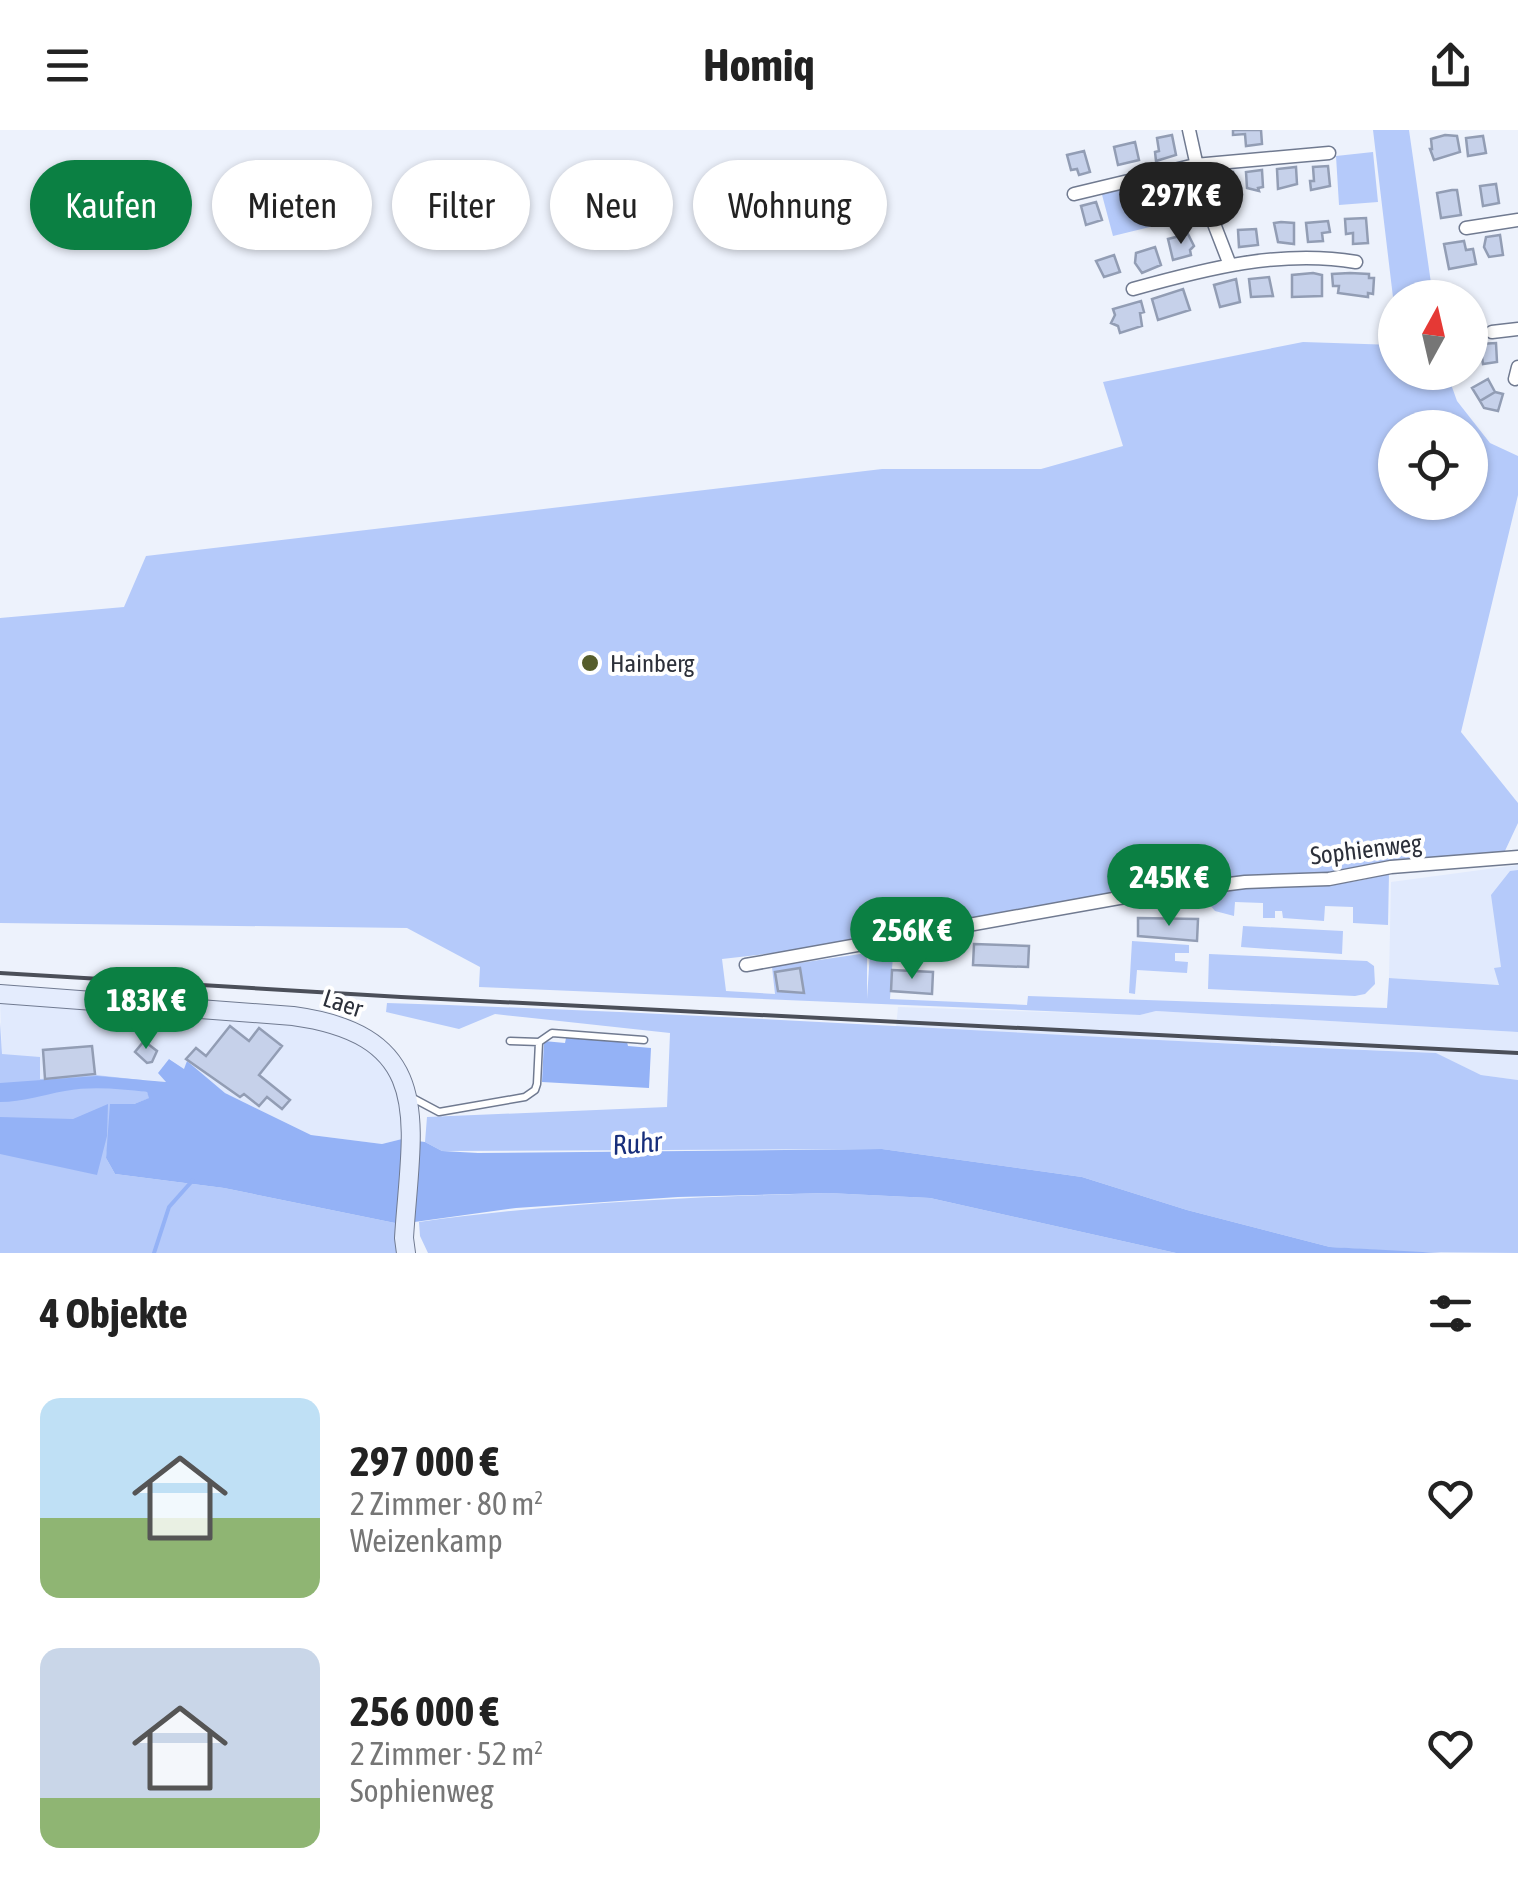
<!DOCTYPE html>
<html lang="de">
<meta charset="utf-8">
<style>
:root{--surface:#fff;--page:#f6f6f6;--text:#222;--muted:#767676;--accent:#0b8043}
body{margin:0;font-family:"Asap Condensed",sans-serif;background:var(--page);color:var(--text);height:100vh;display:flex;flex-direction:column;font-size:38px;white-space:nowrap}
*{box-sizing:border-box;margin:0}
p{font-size:32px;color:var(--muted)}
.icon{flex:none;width:55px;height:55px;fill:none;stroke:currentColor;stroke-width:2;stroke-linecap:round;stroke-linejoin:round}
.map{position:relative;height:1123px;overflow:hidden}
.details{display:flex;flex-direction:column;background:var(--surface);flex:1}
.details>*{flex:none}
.guide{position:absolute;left:30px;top:30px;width:1000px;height:90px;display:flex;gap:20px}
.needle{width:65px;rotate:8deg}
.tools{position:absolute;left:1378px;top:150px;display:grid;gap:20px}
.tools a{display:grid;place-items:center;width:110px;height:110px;border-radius:50%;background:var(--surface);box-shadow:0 2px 8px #0004;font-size:50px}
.price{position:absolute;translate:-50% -85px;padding:0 22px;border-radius:35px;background:var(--accent);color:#fff;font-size:32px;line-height:65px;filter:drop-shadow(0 2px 5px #0008)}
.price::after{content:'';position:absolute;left:50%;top:60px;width:30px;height:22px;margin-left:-15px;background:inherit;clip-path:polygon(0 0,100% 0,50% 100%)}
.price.selected{background:#222;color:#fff}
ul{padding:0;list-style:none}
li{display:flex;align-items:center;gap:30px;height:250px;padding:0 40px}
li span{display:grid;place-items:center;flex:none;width:280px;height:200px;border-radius:20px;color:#555}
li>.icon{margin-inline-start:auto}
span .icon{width:120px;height:120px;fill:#fffc;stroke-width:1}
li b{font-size:42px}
h2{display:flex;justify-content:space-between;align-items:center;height:120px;padding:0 40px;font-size:42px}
.pill{padding:0 35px;border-radius:45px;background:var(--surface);box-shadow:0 2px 8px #0004;font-size:35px;line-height:90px}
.pill.selected{background:var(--accent);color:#fff}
header{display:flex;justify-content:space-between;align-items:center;height:130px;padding:0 40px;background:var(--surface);font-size:45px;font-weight:700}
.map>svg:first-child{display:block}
</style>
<header><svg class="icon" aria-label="menu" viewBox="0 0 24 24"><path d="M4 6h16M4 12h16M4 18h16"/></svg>Homiq<svg class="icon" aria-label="share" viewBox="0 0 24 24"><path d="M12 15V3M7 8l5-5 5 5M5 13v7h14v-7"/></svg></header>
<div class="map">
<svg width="1518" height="1123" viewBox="0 0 1518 1123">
<rect width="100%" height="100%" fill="#edf2fc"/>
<path fill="#e1eafd" d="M1518 735V856L1389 848 1391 752Z
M0 870 313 894 352 908 375 923 391 946 403 975 402 1009 382 1014 311 1005 225 963 187 931 185 940 170 929 168 952 96 945 40 949 2 924Z
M898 877 1140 885 1156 881 1518 902V950L1481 945 1435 923 896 898Z"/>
<path fill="#b5cafa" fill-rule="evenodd" d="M1373 0H1409L1433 167 1395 168V184Z
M1373 22 1378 72 1339 75 1336 26Z
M1142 50 1154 96 1113 106 1101 61Z
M1303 212 1395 215V242L1447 243 1457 271 1490 313 1518 326V365L1461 602 1518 673V693L1504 723 1327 744 1245 747 834 816 722 829 726 861 775 864 772 837 867 823V869L870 822 936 809 942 812 893 825 890 869 1027 875 1028 866 1387 878 1389 848 1499 855 1494 838 1501 837 1491 765 1510 741 1518 740V902L1156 881 1140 885 479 857 480 837 407 798 0 793V488L124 477 146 426 882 339H1041L1123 316 1103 252ZM1395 298H1470V372H1395Z
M1389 743 1388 795 1353 793V777L1325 776 1324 791 1283 788 1282 781H1275V788H1263V773L1235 772 1234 786 1215 781 1210 775 1209 768C1234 747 1309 756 1342 753 1358 752 1374 747 1389 743Z
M1243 796 1343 801 1342 824 1241 817Z
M1132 811 1189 815V823H1175V831L1188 832 1187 843 1137 840 1135 864 1129 863Z
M1209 824 1367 831 1374 836 1375 854 1365 864 1355 866 1208 859Z
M387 873C737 884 1086 909 1436 923L1481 945 1518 950V1123L1404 1122 1330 1117 1187 1080 1082 1047 882 1019 442 1021 425 1012 427 987 667 977 670 903 495 884 459 899 386 882Z
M0 892 2 924 40 927V949L96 945 143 950 142 961 147 962 150 968 134 974H113L106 1028 115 1044 224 1058 400 1094 397 1123H0Z
M828 1063 930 1068 1176 1123H428L420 1106 419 1092C555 1073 691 1067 828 1063Z"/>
<path fill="#94b2f6" d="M566 908 627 912 628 916 651 918 649 958 542 952 544 911 565 913Z
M169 929 184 939 187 931 225 963 311 1005 382 1014 402 1009 425 1012 442 1021 478 1023 882 1019 1082 1047 1187 1080 1330 1117 1441 1123H1176L930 1068 828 1063 678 1067 516 1078 400 1094 224 1058 115 1044 106 1028 110 974H134L149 968 147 962C120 959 92 956 65 961 42 965 23 972 0 972V953L97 946 166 952 158 943Z
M108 974 107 1006 97 1045 0 1024V987L73 989Z"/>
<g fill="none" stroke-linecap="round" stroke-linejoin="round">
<path stroke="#94b2f6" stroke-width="4" d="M154 1123 169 1077 193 1050"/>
</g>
<path fill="#c6d1ea" stroke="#929db4" stroke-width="2.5" d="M1233 0H1261L1262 14 1246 16 1245 4 1233 5Z
M1172 5 1176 25 1156 31 1155 22 1159 21 1157 8Z
M1445 5 1457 6 1460 22 1434 30 1430 19H1432L1431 9Z
M1483 6 1486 23 1468 26 1466 8Z
M1135 12 1139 30 1118 35 1114 17Z
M1084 21 1090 42 1079 45 1077 39 1071 40 1067 25Z
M1328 36 1330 56 1311 60 1310 51H1314L1313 37Z
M1296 37 1297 54 1278 59 1277 39Z
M1262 40 1263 57 1258 58 1259 61 1247 58 1246 42Z
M1233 42 1234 60 1217 62 1215 44Z
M1180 48 1188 68 1167 69 1166 65 1153 68 1151 55Z
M1496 54 1499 73 1483 76 1480 56Z
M1452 60H1457L1461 85 1441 88 1437 63Z
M1096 72 1102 90 1086 95 1081 76Z
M1366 88 1368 113 1353 114V103L1346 104 1345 89Z
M1328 91 1330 102 1322 103 1323 111 1308 112 1306 93Z
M1281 92 1294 93V114L1278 112 1274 93Z
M1256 99 1258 115 1239 117 1238 100Z
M1188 104 1194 116 1190 120 1191 125 1173 130 1168 109Z
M1500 105 1503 125 1489 127 1484 117 1486 107Z
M1464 111 1466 120 1473 119 1476 134 1449 139 1444 114Z
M1155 117 1161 135 1142 143 1135 133 1136 123Z
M1114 125 1120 142 1104 147 1096 131Z
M1313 143 1322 145V166L1292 167V145Z
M1350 143 1369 144V148H1374L1373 164 1368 163V167L1338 163 1339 156H1333L1332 144Z
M1269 147 1273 166 1251 167 1249 149Z
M1236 149 1240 172 1220 177 1214 155Z
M1183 159 1190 180 1158 190 1152 169Z
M1141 171 1144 182 1140 183 1142 196 1120 203 1118 196 1111 193 1115 185 1113 179Z
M1496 213 1497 232 1483 234 1480 214Z
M1488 249 1495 262 1480 271 1472 258Z
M1495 262 1503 264 1498 281 1484 278 1480 271Z
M1138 788 1198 789 1197 811 1138 806Z
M974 814 1029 816 1028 837 973 835Z
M800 838 804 863 778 861 775 842Z
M892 840 933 842 932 864 891 861Z
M230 896 249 911 259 898 282 916 259 945 290 970 282 979 267 967 259 976 244 964 240 967 186 929 196 918 206 926Z
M144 911 157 921 152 932 147 933 135 922Z
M92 916 95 944 45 949 43 920Z"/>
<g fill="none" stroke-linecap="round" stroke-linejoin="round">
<defs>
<path id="service" d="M539 912 552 903 644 910
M409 966 439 982 525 967 535 960 537 954 539 912 510 911"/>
<path id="minor" d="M1189 0 1204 68 1230 135
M1074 64 1195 35 1329 23
M1466 98 1518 90
M1133 159C1205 139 1281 119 1356 132
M1492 202 1518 199
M1515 249 1518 237
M746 835 1119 768 1245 752 1329 749 1391 737 1518 727"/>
<path id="secondary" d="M0 864 293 886C439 906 411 995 404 1108L406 1123"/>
</defs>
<use href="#service" stroke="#707a90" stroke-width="9"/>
<use href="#minor" stroke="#707a90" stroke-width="15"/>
<use href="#secondary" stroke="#707a90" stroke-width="20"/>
<use href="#service" stroke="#fff" stroke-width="6"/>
<use href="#minor" stroke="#fff" stroke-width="12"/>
<use href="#secondary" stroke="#e4ecfd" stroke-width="18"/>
<path stroke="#4b4f59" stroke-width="4" d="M0 843 401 867 1518 923"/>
</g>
<circle fill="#565d2b" stroke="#fff" stroke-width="4" cx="590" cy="533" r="10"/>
<g text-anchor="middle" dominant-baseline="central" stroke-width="8" stroke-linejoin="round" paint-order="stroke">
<g font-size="25" fill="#2c303a" stroke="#fff" text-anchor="start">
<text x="610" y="533">Hainberg</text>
</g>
<g font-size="25" fill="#2c303a" stroke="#fff">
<text transform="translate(1366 719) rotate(-7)">Sophienweg</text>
<text transform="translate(343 873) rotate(18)">Laer</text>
</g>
<g font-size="28" font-style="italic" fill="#172e7b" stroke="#fff">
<text transform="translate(637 1013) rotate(-5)">Ruhr</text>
</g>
</g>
</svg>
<div class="tools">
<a><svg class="needle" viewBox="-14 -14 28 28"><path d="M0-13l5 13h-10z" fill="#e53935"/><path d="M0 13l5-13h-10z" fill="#767676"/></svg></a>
<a><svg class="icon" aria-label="locate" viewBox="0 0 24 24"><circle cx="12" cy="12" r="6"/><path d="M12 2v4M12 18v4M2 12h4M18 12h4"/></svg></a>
</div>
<b class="price selected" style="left:1181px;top:117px">297K €</b>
<b class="price" style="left:1169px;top:799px">245K €</b>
<b class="price" style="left:912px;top:852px">256K €</b>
<b class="price" style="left:146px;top:922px">183K €</b>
<div class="guide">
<a class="pill selected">Kaufen</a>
<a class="pill">Mieten</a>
<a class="pill">Filter</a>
<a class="pill">Neu</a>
<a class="pill">Wohnung</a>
</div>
</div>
<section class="details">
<h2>4 Objekte<svg class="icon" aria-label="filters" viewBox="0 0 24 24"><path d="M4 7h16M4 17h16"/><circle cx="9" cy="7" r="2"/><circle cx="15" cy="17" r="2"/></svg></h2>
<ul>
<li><span style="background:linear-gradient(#bfe0f5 60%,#8fb573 0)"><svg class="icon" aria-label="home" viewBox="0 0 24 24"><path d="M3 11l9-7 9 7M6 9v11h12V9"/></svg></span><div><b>297 000 €</b><p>2 Zimmer · 80 m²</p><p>Weizenkamp</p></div><svg class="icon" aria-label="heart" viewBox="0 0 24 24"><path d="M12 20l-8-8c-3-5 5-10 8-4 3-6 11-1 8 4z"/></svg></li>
<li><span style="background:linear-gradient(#c9d6e8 75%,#8fb573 0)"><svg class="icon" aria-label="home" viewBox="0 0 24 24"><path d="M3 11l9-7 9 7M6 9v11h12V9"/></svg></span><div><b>256 000 €</b><p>2 Zimmer · 52 m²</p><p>Sophienweg</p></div><svg class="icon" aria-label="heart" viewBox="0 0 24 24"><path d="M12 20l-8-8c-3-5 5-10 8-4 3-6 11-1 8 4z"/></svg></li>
</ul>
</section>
